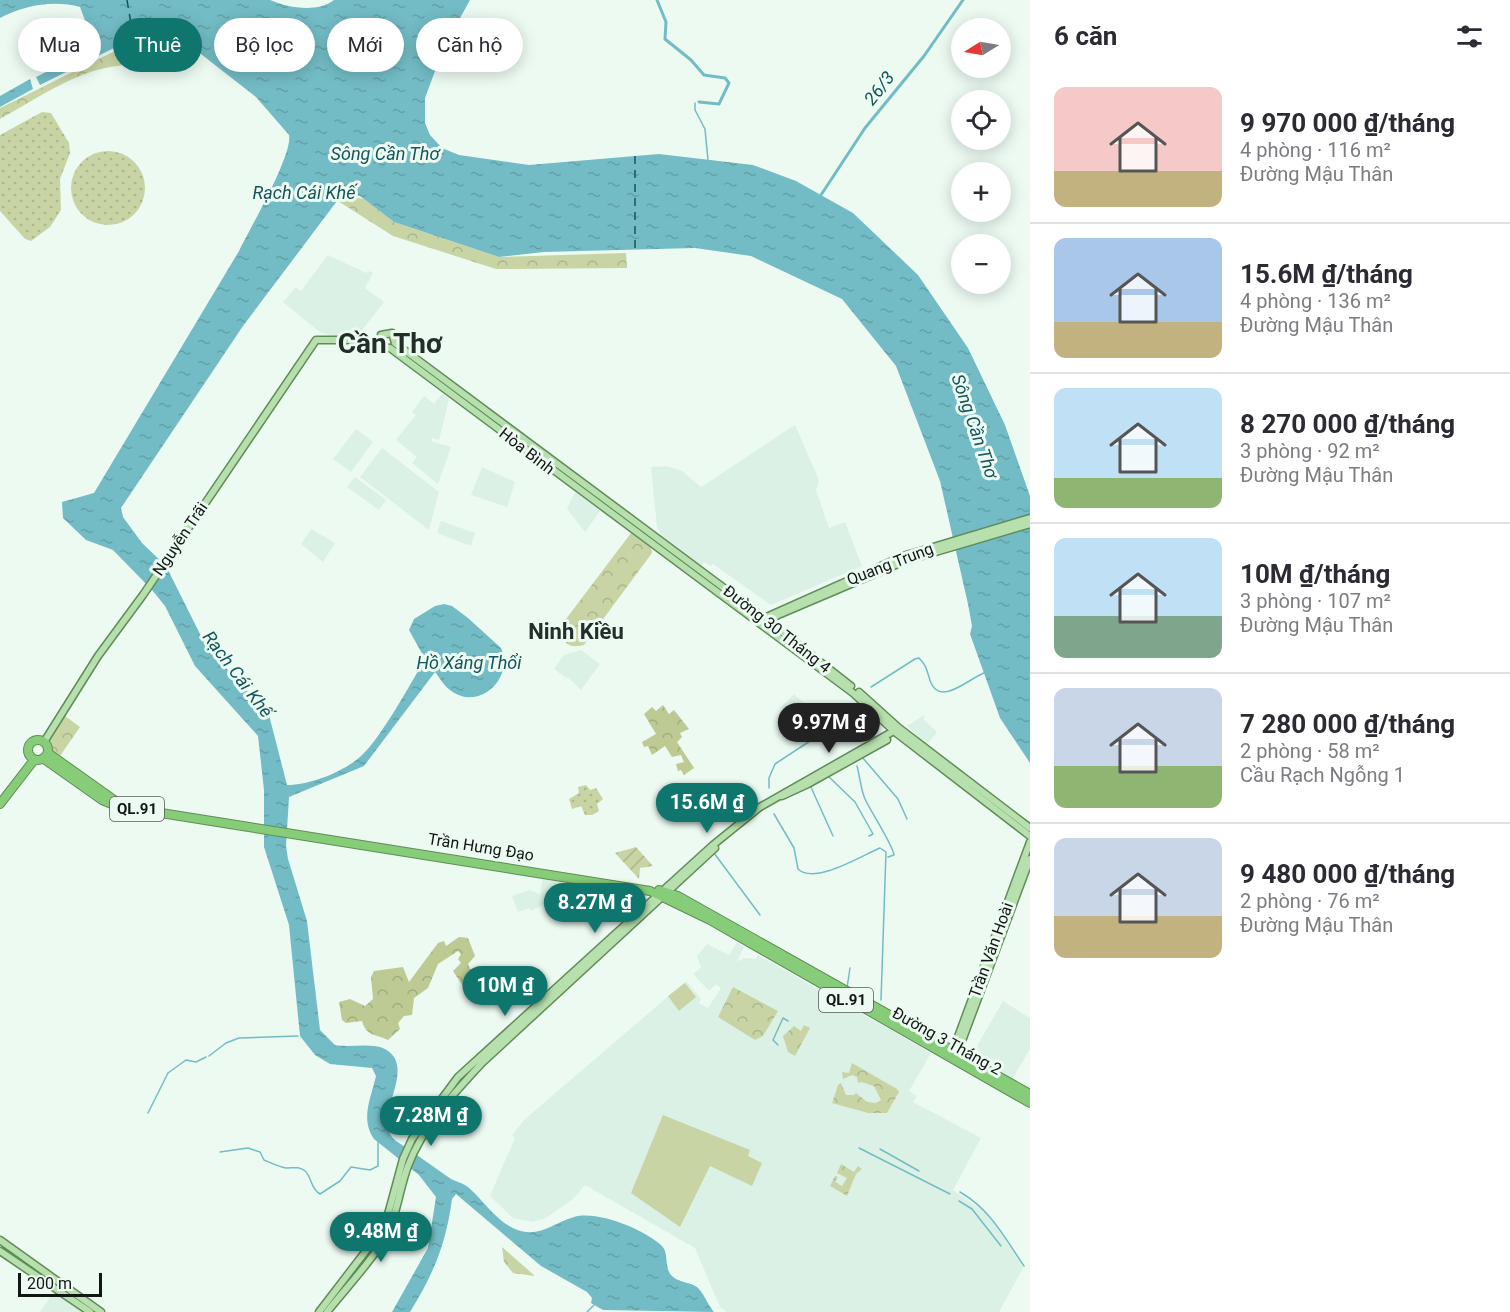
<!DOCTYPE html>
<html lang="vi">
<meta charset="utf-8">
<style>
:root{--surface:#fff;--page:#f2f2f3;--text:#2b2b33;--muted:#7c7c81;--line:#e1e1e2;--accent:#0f766e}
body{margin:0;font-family:Roboto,sans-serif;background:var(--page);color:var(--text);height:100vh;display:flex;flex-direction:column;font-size:22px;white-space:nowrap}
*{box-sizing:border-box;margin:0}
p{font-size:20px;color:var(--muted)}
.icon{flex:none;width:33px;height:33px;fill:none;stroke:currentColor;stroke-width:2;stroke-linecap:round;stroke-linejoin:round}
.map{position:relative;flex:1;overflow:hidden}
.details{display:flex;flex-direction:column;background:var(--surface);width:480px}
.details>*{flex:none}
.hud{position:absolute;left:18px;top:18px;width:570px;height:54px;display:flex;gap:12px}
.needle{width:39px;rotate:259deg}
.controls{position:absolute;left:951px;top:18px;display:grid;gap:12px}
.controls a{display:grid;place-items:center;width:60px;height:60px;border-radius:50%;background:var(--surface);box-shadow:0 3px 15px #0003;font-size:30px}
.scale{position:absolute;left:18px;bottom:15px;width:84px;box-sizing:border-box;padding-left:6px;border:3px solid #121715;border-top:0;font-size:16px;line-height:21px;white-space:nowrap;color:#121715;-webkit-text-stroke:4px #ecfaf2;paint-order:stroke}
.price{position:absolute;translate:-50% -51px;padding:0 14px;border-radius:21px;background:var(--accent);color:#fff;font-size:20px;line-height:39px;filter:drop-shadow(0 2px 3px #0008)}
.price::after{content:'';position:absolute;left:50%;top:36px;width:18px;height:14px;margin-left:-9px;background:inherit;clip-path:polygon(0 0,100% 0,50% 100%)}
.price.active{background:#222;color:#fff}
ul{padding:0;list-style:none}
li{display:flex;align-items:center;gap:18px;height:150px;padding:0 24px}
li+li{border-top:2px solid var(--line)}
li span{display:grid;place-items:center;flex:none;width:168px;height:120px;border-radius:12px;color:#555}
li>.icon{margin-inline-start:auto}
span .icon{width:72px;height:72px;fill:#fffc;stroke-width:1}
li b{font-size:26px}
h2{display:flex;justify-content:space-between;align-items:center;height:72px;padding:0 24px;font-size:26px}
.tag{padding:0 21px;border-radius:27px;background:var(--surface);box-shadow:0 3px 15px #0003;font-size:21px;line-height:54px}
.tag.active{background:var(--accent);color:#fff}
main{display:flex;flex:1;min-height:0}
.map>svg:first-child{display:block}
</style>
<main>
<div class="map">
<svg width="1030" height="1312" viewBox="0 0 1030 1312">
<defs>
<pattern id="grass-dots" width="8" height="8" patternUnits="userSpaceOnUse" patternTransform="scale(1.5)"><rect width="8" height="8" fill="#c9d4a5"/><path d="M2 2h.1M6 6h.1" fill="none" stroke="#acb58d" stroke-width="1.8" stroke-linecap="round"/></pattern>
<pattern id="forest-crowns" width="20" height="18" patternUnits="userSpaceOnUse" patternTransform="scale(1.5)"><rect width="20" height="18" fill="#beca93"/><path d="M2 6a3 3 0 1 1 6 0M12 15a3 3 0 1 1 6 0" fill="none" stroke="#a2ad7e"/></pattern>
<pattern id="park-crowns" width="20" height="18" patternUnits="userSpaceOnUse" patternTransform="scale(1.5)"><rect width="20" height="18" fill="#c9d4a5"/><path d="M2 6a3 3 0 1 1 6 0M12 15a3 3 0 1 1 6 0" fill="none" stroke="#acb58d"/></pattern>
<pattern id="garden-furrows" width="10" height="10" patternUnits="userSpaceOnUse" patternTransform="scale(1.5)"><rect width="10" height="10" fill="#c9d4a5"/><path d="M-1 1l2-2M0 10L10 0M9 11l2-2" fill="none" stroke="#acb58d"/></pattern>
<pattern id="water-ripples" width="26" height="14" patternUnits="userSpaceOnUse" patternTransform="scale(1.5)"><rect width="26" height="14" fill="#73bcc5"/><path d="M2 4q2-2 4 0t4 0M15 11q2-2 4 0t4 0" fill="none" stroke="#62a1a8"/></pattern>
</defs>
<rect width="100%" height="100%" fill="#ecfaf2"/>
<path fill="#dbf1e5" d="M328 255 366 273 369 271 373 273 365 288 384 302 359 334 351 339 338 338 320 332 283 302 296 287 301 291Z
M442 394 449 399 439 440 432 438 431 441 451 447 438 484 412 463 417 457 396 440 416 415 412 412 424 396 434 404Z
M795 425 819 480 816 490 829 528 845 522 862 566 771 605 713 564 711 566 704 562 702 566 662 536 657 527 651 467 667 466 682 471 701 487Z
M356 429 373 442 351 472 333 459Z
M382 448 439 492 429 530 360 477Z
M482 467 515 482 507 507 471 495Z
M355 477 386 500 379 510 347 487Z
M575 492 600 511 585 532 567 509Z
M441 521 475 533 471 546 437 533Z
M311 529 335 543 323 562 301 544Z
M581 650 600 664 581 690 568 677 566 678 554 669 564 655Z
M794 694 822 719 808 733 780 708Z
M924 715V720L937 732 927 745 907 726Z
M543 876 557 879 556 899 531 911 529 908 518 912 512 896 529 890 540 894Z
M737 942 744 947 737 962 744 958 756 959 758 955 931 1053 909 1091 917 1096 913 1102 981 1138 953 1190 989 1215 1023 1268 999 1312H727L720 1307 695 1248 585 1185 573 1199 546 1218 532 1222 513 1218 490 1196 515 1138 512 1135 525 1119 686 981 701 999 699 1003 708 1008 721 988 716 984 709 991 693 974 701 968 697 956 707 944 729 955Z
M1003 1001 1030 1018V1049L1012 1079 973 1053Z
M54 1292 83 1312H40Z"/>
<path fill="url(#grass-dots)" d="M42 112 51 113 69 143 70 153 60 179 61 210 50 227 31 241 25 239 0 211V135Z
M71 188a37 37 0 1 1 74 0a37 37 0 1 1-74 0Z
M586 785 590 790 596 788 603 799 597 804 599 811 592 815H585L581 806 572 809 569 799 579 793 578 787Z"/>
<path fill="url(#forest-crowns)" d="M663 705 669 714 674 710 689 729 680 733 682 737 677 742 694 768 684 775 681 770 678 771 676 764 684 762 681 755 672 757 665 746 652 755 648 746 644 747 642 742 656 734 644 714 652 707 656 711Z
M459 937 468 938 475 956 468 964 474 979 466 991 453 971 461 963 458 959 461 954 458 951 438 964 428 988 414 998 412 1015 404 1016 398 1023 400 1029 388 1040C375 1034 366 1036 362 1021L346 1023 342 1020 339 1002 350 999 365 1006 373 999 371 977 374 971 403 967 409 982 438 943 444 941 446 946Z"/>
<path fill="url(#park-crowns)" d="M129 44V65C82 66 40 97 0 119V108Z
M347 196 364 199 394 222 499 257 626 253 627 268 496 269 393 236 338 201Z
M631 533 651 548 652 553 584 645C572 648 564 646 561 632L563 623Z
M65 716 80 727 60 756 53 751 50 740Z
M733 987 778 1011 763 1036 755 1040 718 1017Z
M804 1025 810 1028 795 1056 788 1052 783 1036 794 1026 801 1031Z
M852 1063 897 1089 899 1092 887 1113H868L832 1103 838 1085 841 1083 846 1095H854L856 1093 867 1102 876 1103 881 1100 874 1086 861 1082 858 1083 857 1077 852 1075 843 1079 842 1072 849 1073Z
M841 1164 854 1172 858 1166 862 1169 856 1174 847 1196 830 1186 835 1176 838 1177 835 1182 842 1186 847 1178 837 1173Z
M502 1247 535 1276 513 1273 504 1262Z"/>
<path fill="url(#garden-furrows)" d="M636 847 653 866 640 868 639 879 615 853Z"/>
<path fill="#c9d4a5" d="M685 983 696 997 679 1011 668 996Z
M663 1115 750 1150 748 1156 762 1163 752 1186 710 1166 680 1227 631 1193Z"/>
<path fill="url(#water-ripples)" d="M0 0H270C289 8 317 13 334 0H470L444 47 425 98V123L430 135 442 148 459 155 529 165 659 154 753 165 796 181 853 213 918 275 968 348 1005 425 1030 496V763L1000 718 970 634 972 626 968 604 940 481 896 366 842 299 751 256 695 248 544 252 499 257 394 222 360 196 352 195 337 201 243 326 121 508 123 517 142 543 166 566 206 646 269 715 287 785C310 785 343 772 360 757 380 740 411 683 425 659L409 630 414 619 435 606 444 604 452 606 468 618 501 648C515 677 479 713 450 690 444 686 439 677 435 672L364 766 289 797 286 846 288 859 307 921 320 1030 335 1045C350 1048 372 1042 385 1049 421 1069 365 1123 399 1143 417 1154 433 1167 451 1179 457 1182 463 1183 468 1187 483 1200 496 1221 515 1229 539 1239 553 1223 574 1217 598 1210 645 1230 662 1246 669 1253 664 1267 671 1275 679 1284 692 1281 699 1289 705 1296 708 1305 714 1312L603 1310 591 1303 592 1298 587 1292 541 1266 456 1194 452 1199C446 1244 434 1273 410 1312H392L428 1248 436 1197 419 1175 374 1139C360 1119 371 1098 376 1076L372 1068 330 1064 315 1055 300 1036 289 925 264 847V790L258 736 195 666 165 606 152 590 113 550 86 540 63 518 62 502 94 493 239 251C249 230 293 155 289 135L256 97 197 51 176 38 159 33 118 46 40 85 36 77 95 48 80 7C54 0 25 5 0 18Z
M30 79 33 89 0 107V96Z"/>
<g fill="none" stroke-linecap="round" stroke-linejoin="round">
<path stroke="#73bcc5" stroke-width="1.5" d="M695 103V110L705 129 708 160
M871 687 915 659 919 658C928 667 927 673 931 683 941 706 970 678 984 673
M862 757 898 799 907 819
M857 766C860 777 861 790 865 799 871 812 893 845 894 855L888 857
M827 775 855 802 873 834 869 836
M810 785 833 836
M769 788V778L775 764 810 741 848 706
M774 814 794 848 798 869C815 885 861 856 880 848L886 852 881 1000
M714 853 760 915
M847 988 850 968
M778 1045 773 1040 783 1018 788 1021
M209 1056 226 1043 239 1038 298 1036
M148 1113 168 1073 186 1060 196 1062 206 1057
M859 1148 950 1194
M880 1149 919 1171
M220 1152 248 1148 260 1152 264 1160C271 1163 279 1167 286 1168 293 1168 299 1166 305 1171 312 1177 310 1188 320 1194L340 1181 351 1167 370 1170 378 1166V1142
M960 1192C991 1210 1004 1237 1024 1266
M959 1201 972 1209 1001 1246
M587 1312 594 1305"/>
<path stroke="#73bcc5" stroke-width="3" d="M657 0 666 22 665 39 691 60 704 75 725 78 729 83 719 104 699 102
M821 195 865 128 924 56 963 0"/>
<path stroke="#14545b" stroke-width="1.5" stroke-dasharray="8 6" stroke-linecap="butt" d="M127 0 134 41
M635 156V253"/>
<defs>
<path id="major" d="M395 343 392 333 381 335 382 347 390 348 853 693 895 732 1030 836
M395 343 763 617 851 686
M762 619 903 556 1030 518
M768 623 778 615 905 561 1030 524
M859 692 899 728 1030 828
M44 742 98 656 143 595 316 340H379
M782 796 808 784 887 740
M952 1053 1030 842
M956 1057 1030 859
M0 1240 101 1312
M0 1251 90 1312
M319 1312 375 1239 387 1218 403 1159 412 1139 458 1077 713 845 760 807 899 728
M327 1312C346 1288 368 1265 384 1240 397 1217 399 1190 408 1166 423 1126 454 1093 483 1062L715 848"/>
<path id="highway" d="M28 750a10 10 0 1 1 20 0a10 10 0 1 1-20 0Z
M48 753 117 802
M44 759 102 800 117 806 650 891 710 920 1030 1103
M0 804 34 760
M659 890 678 896 1030 1094"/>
</defs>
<use href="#major" stroke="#5e8d55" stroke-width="9"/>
<use href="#highway" stroke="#5e8d55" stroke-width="10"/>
<use href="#major" stroke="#b7e0ae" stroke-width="6"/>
<use href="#highway" stroke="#87cc78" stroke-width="8"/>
</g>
<g text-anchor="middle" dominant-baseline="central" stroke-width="6" stroke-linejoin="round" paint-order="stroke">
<g fill="#ecfaf2" stroke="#535b57" stroke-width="1.5">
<rect x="110" y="797" width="54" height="24" rx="4.5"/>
<rect x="819" y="988" width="54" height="24" rx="4.5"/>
</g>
<g font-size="15" font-weight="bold" fill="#121715">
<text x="137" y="809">QL.91</text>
<text x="846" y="1000">QL.91</text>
</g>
<g font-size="16" fill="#121715" stroke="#ecfaf2">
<text transform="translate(527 451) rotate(38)">Hòa Bình</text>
<text transform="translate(180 539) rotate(-56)">Nguyễn Trãi</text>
<text transform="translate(890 564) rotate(-21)">Quang Trung</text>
<text transform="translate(777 629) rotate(38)">Đường 30 Tháng 4</text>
<text transform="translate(481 847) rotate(9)">Trần Hưng Đạo</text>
<text transform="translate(991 950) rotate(-70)">Trần Văn Hoài</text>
<text transform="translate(947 1041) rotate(29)">Đường 3 Tháng 2</text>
</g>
<g font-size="18" font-style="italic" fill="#14545b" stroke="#ecfaf2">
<text transform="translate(879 88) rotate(-52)">26/3</text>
<text x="385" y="153">Sông Cần Thơ</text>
<text x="304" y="192">Rạch Cái Khế</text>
<text transform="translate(975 426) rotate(71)">Sông Cần Thơ</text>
<text x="469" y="662">Hồ Xáng Thổi</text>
<text transform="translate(238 674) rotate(53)">Rạch Cái Khế</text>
</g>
<g font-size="22" font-weight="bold" fill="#232e28" stroke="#ecfaf2">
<text x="576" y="631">Ninh Kiều</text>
</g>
<g font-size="28" font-weight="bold" fill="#232e28" stroke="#ecfaf2">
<text x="390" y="343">Cần Thơ</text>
</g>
</g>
</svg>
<div class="controls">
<a><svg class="needle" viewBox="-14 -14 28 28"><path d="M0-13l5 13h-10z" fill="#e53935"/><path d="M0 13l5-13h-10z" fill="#7c7c81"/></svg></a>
<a><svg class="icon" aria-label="locate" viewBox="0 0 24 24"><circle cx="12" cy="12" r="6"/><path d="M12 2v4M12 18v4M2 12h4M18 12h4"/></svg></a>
<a>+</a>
<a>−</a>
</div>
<div class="scale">200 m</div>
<b class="price active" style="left:829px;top:754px">9.97M ₫</b>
<b class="price" style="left:707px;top:834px">15.6M ₫</b>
<b class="price" style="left:595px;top:934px">8.27M ₫</b>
<b class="price" style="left:505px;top:1017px">10M ₫</b>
<b class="price" style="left:431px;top:1147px">7.28M ₫</b>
<b class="price" style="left:381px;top:1263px">9.48M ₫</b>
<div class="hud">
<a class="tag">Mua</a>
<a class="tag active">Thuê</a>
<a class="tag">Bộ lọc</a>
<a class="tag">Mới</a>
<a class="tag">Căn hộ</a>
</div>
</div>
<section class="details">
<h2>6 căn<svg class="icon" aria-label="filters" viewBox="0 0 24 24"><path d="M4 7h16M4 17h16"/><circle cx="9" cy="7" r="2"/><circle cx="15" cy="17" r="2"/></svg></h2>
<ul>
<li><span style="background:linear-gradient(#f6c9c9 70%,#c2b280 0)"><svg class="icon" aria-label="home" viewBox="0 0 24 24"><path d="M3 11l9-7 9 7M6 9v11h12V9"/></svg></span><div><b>9 970 000 ₫/tháng</b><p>4 phòng · 116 m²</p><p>Đường Mậu Thân</p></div></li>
<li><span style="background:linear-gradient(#a9c7e8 70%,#c2b280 0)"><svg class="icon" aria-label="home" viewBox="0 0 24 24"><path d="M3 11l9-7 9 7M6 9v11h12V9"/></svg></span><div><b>15.6M ₫/tháng</b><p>4 phòng · 136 m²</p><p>Đường Mậu Thân</p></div></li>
<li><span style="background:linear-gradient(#bfe0f5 75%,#8fb573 0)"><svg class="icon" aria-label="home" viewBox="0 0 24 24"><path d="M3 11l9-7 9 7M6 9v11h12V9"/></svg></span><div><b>8 270 000 ₫/tháng</b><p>3 phòng · 92 m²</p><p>Đường Mậu Thân</p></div></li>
<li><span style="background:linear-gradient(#bfe0f5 65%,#7fa58c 0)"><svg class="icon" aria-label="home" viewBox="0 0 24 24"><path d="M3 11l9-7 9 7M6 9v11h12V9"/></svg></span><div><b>10M ₫/tháng</b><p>3 phòng · 107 m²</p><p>Đường Mậu Thân</p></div></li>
<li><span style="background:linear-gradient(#c9d6e8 65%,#8fb573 0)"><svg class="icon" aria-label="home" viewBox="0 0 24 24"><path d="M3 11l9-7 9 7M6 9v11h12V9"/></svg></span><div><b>7 280 000 ₫/tháng</b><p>2 phòng · 58 m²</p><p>Cầu Rạch Ngỗng 1</p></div></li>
<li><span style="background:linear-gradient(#c9d6e8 65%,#c2b280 0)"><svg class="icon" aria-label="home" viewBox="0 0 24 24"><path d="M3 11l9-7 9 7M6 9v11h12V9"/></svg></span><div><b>9 480 000 ₫/tháng</b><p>2 phòng · 76 m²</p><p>Đường Mậu Thân</p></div></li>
</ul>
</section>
</main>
